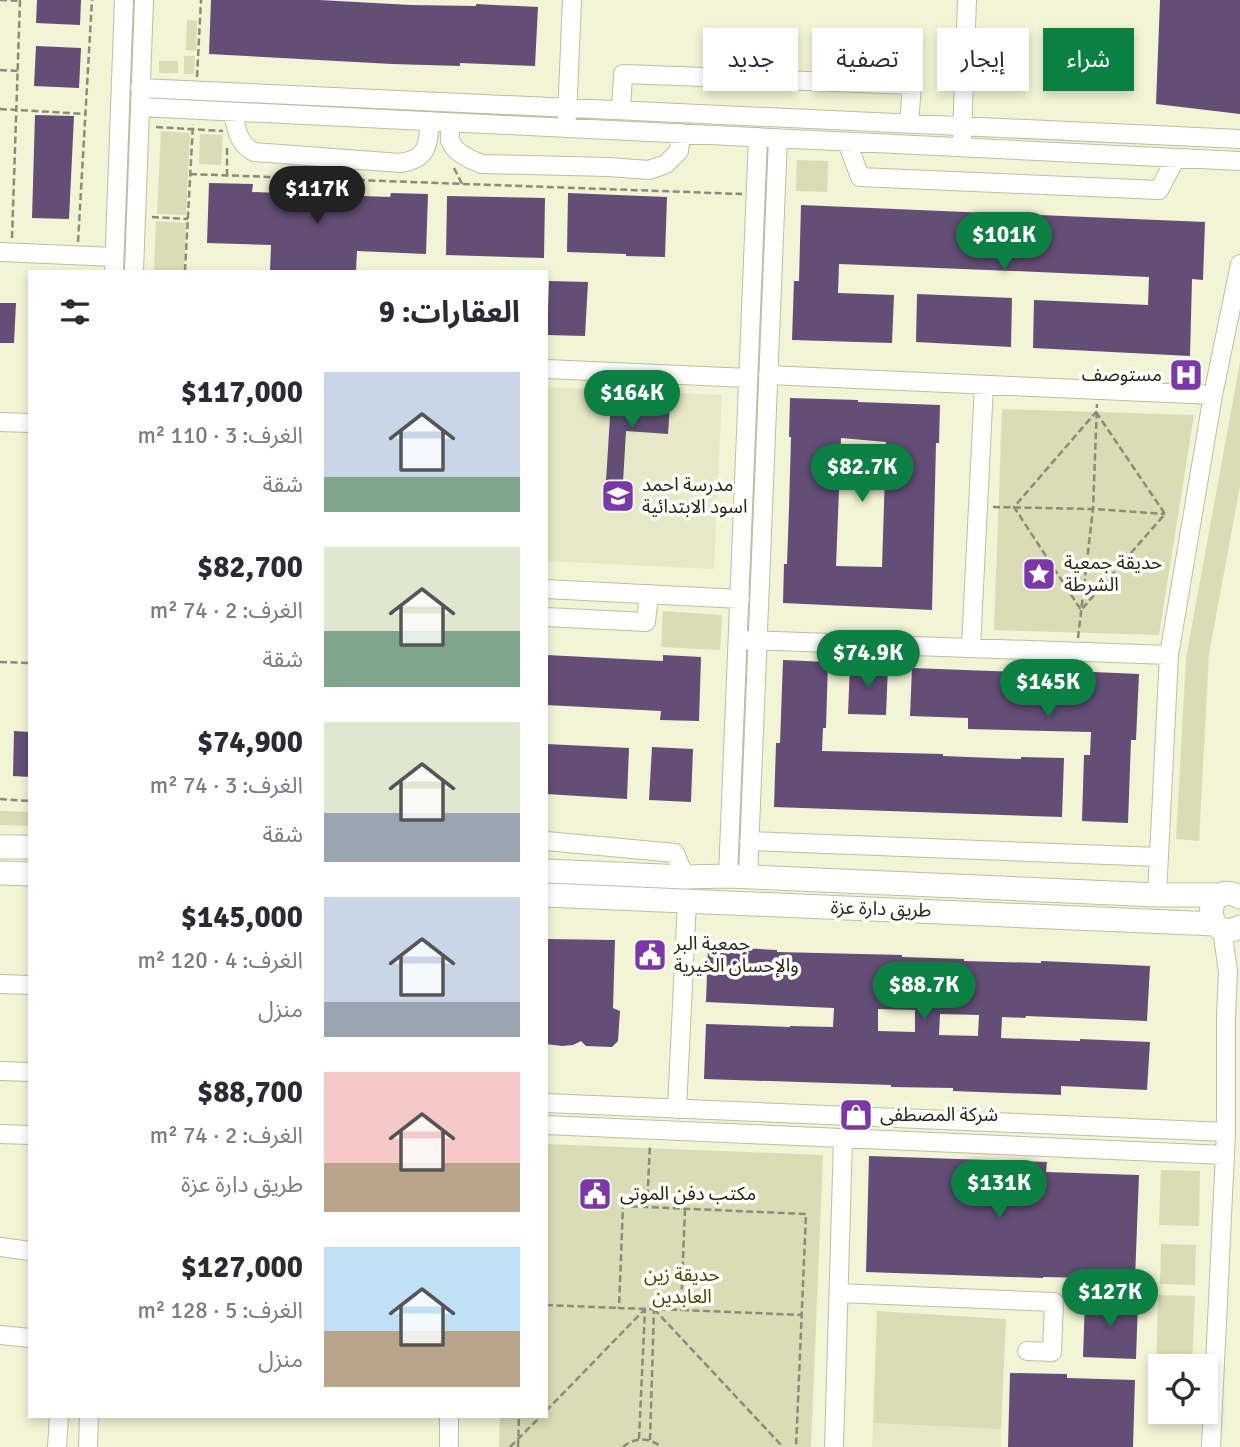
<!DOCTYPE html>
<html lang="ar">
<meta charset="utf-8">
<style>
:root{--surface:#fff;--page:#f7f7f7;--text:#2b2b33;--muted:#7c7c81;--accent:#0b8043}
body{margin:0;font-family:Signika,"Noto Sans Arabic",sans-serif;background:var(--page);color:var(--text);direction:rtl;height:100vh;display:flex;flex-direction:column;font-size:26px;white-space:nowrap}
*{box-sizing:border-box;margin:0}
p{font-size:23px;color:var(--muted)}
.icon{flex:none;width:38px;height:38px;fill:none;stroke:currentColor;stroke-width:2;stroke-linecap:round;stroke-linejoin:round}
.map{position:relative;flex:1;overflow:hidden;direction:ltr}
.drawer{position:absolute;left:28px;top:270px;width:520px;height:1148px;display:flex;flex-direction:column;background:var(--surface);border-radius:0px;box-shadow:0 4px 10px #0003;direction:rtl}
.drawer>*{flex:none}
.hud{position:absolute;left:569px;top:28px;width:565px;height:63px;direction:rtl;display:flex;gap:14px}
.fabs{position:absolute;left:1148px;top:1354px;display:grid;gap:14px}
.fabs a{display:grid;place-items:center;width:70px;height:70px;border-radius:0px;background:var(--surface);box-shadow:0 4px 10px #0003;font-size:35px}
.price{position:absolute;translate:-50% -60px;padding:0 16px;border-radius:24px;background:var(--accent);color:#fff;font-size:23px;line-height:46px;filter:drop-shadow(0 2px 4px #0008)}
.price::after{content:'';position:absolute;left:50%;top:42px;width:21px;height:16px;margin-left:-10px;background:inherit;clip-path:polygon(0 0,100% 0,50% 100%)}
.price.selected{background:#222;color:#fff}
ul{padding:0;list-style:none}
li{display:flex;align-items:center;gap:21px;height:175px;padding:0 28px}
li span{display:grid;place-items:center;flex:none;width:196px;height:140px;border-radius:0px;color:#555}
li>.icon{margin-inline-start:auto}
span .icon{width:84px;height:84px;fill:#fffc;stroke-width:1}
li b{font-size:30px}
h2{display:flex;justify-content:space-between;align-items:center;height:84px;padding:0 28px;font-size:30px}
.tag{padding:0 24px;border-radius:0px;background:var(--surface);box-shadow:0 4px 10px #0003;font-size:24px;line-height:63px}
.tag.selected{background:var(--accent);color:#fff}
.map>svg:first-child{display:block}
</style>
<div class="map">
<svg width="1240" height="1447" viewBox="0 0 1240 1447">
<rect width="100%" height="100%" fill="#f2f4d6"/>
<path fill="#e6e9c5" d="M546 387 722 395 714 569 546 561Z
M873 1423 1001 1429V1447H872Z"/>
<path fill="#d9dcb5" d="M187 20 197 21 196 51 186 50Z
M184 56H195L194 74H184Z
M159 61H178V73H159Z
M161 131 190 133 186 215 157 214Z
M200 134 223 135 221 165 199 164Z
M797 160 828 161 827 192 796 191Z
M156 221 186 223 184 271H154Z
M1240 362V486L1209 654 1199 841 1176 839 1186 658Z
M1002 409 1194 415 1159 635 994 630Z
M663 611 722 615 720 650 661 647Z
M0 811 30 812V826L0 825Z
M546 1144 823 1155 811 1447H499L500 1416H546Z
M1161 1170 1200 1171 1199 1226 1159 1225Z
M1161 1244 1196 1245 1195 1285 1160 1284Z
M1158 1295 1195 1296 1192 1367H1160V1381H1156Z
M877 1311 1006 1319 1001 1429 873 1423Z"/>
<path fill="#644e77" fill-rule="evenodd" d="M37 0H81L80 25 36 23Z
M211 0H319L411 5 476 6V4L538 7 535 66 460 63V66L392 64 209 54Z
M1160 0H1240V114L1156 104Z
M36 46 81 48 79 88 34 86Z
M35 115 74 116 69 219 32 218Z
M209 183 253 184 252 192 390 197 391 193 428 194 426 254 357 251 356 271H270L271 245 207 243Z
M568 193 667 197 665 257 626 256V254L567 252Z
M447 196 545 198 544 258 446 255Z
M801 205 1205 222 1203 280 1192 279 1190 356 1033 348 1034 300 1148 305 1149 277 1038 272 839 264 838 293 894 295 892 343 792 340 794 281H799Z
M549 281 588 282 585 336 547 335Z
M917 294 1012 298 1011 347 916 342Z
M0 303H16L14 343H0Z
M790 398 858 400V402L940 405 939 443H936L932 610 783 603 784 564H787L789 509 791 437H789ZM841 438 886 442 882 567 836 566Z
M611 401 670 404 668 434 626 431 623 482 606 481Z
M547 655 663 661V655L701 657 699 721 660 720 661 711 546 705Z
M783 660 828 662 826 728H823L822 751 943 754V756L1021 759V757L1064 758 1062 817 774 807 776 743H780Z
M850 664 888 666 886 715 848 714Z
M912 668 1092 675 1093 672 1139 674 1136 740H1131L1128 823 1082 821 1084 755H1090L1091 732 968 729V718L910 716Z
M14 731 30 732V777L13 776Z
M546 744 629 748 627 799 546 794Z
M652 747 693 749 691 802 649 800Z
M546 939 615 940 613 1008 620 1011 618 1041 612 1047 586 1046 581 1041 573 1045 562 1046 546 1044Z
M708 946 777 950V952L902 955V957L964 959V961L1041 963V961L1150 966 1147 1021 1026 1016 1025 1018 1002 1017 1001 1038 1080 1041V1039L1150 1042 1147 1090 1061 1086V1095L953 1091V1088L891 1087V1085L704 1079 706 1024 790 1027V1026L833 1027 834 1008 706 1002ZM878 1009 915 1010V1032L878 1031ZM940 1014 979 1015 978 1036 939 1035Z
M869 1156 1047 1162 1046 1172 1139 1175 1135 1279 1043 1277V1278L866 1272Z
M1085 1299 1138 1301 1136 1359 1083 1357Z
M1010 1373 1067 1374V1378L1135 1380 1133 1447H1008Z"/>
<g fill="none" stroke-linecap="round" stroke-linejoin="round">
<defs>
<path id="minor" d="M140 88 1240 139
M140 107 1240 161
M621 110 623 74 912 85 909 124
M233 112C236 128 238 144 254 152L400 163C428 159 428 145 430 121
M567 117 572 0
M451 123C451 127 449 136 450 140 454 153 471 160 482 164L609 167 649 170 666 164 679 151 681 133
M962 136 967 0
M847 142 860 177 1159 190 1176 158
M0 252 114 257
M114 271 124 0
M134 271 144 0
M546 369 748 378
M768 375 1213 395
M0 422 30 423
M546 589 740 599
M546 617 646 622 649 594
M746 640 1169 655
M971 648 984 385
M546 841 675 853 685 877
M749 841 1159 857
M728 876 758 137
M748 877 778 138
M1157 895 1169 655 1213 395 1240 264
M0 984 30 985
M0 1071 30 1072
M546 1103 1226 1132
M677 1109 687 901
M546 1125 1225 1155
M0 1134 30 1135
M0 1247 30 1251
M839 1293 1054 1302 1052 1352 1027 1351
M0 1335 30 1338
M57 1447 59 1416
M88 1447 89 1416
M449 1447V1416
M834 1447 843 1139
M1211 1447 1226 1132V1016L1228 972 1222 929"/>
<path id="major" d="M0 847H30
M546 871 685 877 728 876 1157 895H1221
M0 873 30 874
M546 895 1215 924
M1240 897C1202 877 1202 946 1240 927"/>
</defs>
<use href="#minor" stroke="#bdbfa2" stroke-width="20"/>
<use href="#major" stroke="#bdbfa2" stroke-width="25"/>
<path stroke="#8b8c78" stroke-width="2.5" stroke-dasharray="7 3.5" stroke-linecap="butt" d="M0 0 20 1
M0 70 18 71
M197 77 201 0
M0 109 86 114
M156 127 223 131
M227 148V176
M454 168 462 184
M190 174 742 194
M152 217 188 219
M12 238 20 0
M78 242 92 0
M185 271 193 124
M1096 412 1165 514 1081 610 1014 507Z
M993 507 1093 509 1165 514
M1078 638 1093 509 1097 404
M0 662 30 663
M0 799 30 801
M647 1207 650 1144
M685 1209 681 1310 619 1308 623 1206 806 1214 796 1447
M546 1305 619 1308
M654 1309 783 1447
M682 1310 802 1315
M546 1411 645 1309
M639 1439 645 1309
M650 1440 654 1309
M510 1447 541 1416
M518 1447 519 1416
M623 1447C635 1437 649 1437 661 1447"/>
<use href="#minor" stroke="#fff" stroke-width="18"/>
<use href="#major" stroke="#fff" stroke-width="23"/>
</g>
<defs>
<symbol id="hospital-square" viewBox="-11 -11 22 22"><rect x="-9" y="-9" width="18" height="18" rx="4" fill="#7c37ab" stroke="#fffff9"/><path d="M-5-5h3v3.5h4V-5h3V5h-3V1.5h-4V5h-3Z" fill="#fff"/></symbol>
<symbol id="school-square" viewBox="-11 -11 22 22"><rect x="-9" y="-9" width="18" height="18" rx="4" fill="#7c37ab" stroke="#fffff9"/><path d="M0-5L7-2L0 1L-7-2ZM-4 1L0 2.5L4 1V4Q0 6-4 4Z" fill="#fff"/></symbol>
<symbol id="sight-square" viewBox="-11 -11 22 22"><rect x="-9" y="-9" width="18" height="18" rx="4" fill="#7c37ab" stroke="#fffff9"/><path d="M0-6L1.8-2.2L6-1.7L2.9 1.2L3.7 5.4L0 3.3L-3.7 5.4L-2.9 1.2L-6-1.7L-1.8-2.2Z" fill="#fff"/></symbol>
<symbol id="civic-square" viewBox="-11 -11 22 22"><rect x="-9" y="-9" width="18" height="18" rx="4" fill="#7c37ab" stroke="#fffff9"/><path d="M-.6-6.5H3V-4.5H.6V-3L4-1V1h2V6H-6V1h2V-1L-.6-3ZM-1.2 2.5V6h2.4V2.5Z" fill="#fff"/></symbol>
<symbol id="shop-square" viewBox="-11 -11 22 22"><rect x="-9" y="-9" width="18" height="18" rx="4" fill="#7c37ab" stroke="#fffff9"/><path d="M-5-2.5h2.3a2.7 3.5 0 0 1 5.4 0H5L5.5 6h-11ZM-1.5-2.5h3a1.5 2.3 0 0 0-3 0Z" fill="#fff"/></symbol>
</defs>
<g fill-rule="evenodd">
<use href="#hospital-square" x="1167" y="356" width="38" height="38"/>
<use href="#school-square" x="599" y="477" width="38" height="38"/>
<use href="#sight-square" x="1020" y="555" width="38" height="38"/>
<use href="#civic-square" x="631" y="936" width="38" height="38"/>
<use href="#shop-square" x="837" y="1096" width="38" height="38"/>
<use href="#civic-square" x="576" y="1175" width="38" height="38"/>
</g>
<g text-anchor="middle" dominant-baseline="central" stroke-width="7" stroke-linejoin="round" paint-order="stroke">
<g font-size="19" fill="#25251a" stroke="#fffff9" text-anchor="start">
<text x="1162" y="375" text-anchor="end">مستوصف</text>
<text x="642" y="485">مدرسة احمد<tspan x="642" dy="22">اسود الابتدائية</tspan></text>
<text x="1064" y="563">حديقة جمعية<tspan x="1064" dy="22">الشرطة</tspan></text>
<text x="674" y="944">جمعية البر<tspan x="674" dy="22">والإحسان الخيرية</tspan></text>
<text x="880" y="1115">شركة المصطفى</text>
<text x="620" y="1194">مكتب دفن الموتى</text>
</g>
<g font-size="19" fill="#25251a" stroke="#fffff9">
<text transform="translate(881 909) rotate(2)">طريق دارة عزة</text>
</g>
<g font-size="19" fill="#444506" stroke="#fffff9">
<text x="682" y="1275">حديقة زين<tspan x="682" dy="22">العابدين</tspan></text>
</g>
</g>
</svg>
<div class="fabs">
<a><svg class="icon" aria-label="locate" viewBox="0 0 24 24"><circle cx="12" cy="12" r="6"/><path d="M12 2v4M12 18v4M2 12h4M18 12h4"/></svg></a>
</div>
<b class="price selected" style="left:317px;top:226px">$117K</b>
<b class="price" style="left:1004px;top:272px">$101K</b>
<b class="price" style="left:632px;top:430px">$164K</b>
<b class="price" style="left:862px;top:504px">$82.7K</b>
<b class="price" style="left:868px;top:690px">$74.9K</b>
<b class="price" style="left:1048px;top:719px">$145K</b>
<b class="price" style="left:924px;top:1022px">$88.7K</b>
<b class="price" style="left:999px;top:1220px">$131K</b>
<b class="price" style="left:1110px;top:1329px">$127K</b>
<div class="hud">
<a class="tag selected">شراء</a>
<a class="tag">إيجار</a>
<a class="tag">تصفية</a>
<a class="tag">جديد</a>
</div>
<section class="drawer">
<h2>العقارات: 9<svg class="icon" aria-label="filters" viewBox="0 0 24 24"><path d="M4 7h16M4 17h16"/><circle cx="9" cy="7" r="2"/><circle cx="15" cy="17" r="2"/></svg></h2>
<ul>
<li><span style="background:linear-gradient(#c9d6e8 75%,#7fa58c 0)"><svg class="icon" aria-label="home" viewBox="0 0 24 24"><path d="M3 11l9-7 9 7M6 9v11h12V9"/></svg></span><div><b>$117,000</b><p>الغرف: 3 · 110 m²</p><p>شقة</p></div></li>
<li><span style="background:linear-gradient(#dfe7d0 60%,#7fa58c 0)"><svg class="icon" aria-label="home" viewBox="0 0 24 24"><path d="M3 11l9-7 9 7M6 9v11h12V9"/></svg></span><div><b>$82,700</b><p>الغرف: 2 · 74 m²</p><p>شقة</p></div></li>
<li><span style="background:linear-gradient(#dfe7d0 65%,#9aa5b1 0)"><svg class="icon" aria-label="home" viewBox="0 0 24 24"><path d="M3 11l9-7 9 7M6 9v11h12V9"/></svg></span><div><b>$74,900</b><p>الغرف: 3 · 74 m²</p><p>شقة</p></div></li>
<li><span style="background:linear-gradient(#c9d6e8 75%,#9aa5b1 0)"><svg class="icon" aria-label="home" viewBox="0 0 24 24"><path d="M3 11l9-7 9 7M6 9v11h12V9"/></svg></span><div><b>$145,000</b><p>الغرف: 4 · 120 m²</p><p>منزل</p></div></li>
<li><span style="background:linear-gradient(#f6c9c9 65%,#b9a48a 0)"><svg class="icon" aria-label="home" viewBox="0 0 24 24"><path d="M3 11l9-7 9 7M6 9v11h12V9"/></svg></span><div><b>$88,700</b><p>الغرف: 2 · 74 m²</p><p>طريق دارة عزة</p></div></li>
<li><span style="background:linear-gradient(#bfe0f5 60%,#b9a48a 0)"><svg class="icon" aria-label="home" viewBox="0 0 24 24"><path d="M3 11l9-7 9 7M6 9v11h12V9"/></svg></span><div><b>$127,000</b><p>الغرف: 5 · 128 m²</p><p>منزل</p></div></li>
</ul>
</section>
</div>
